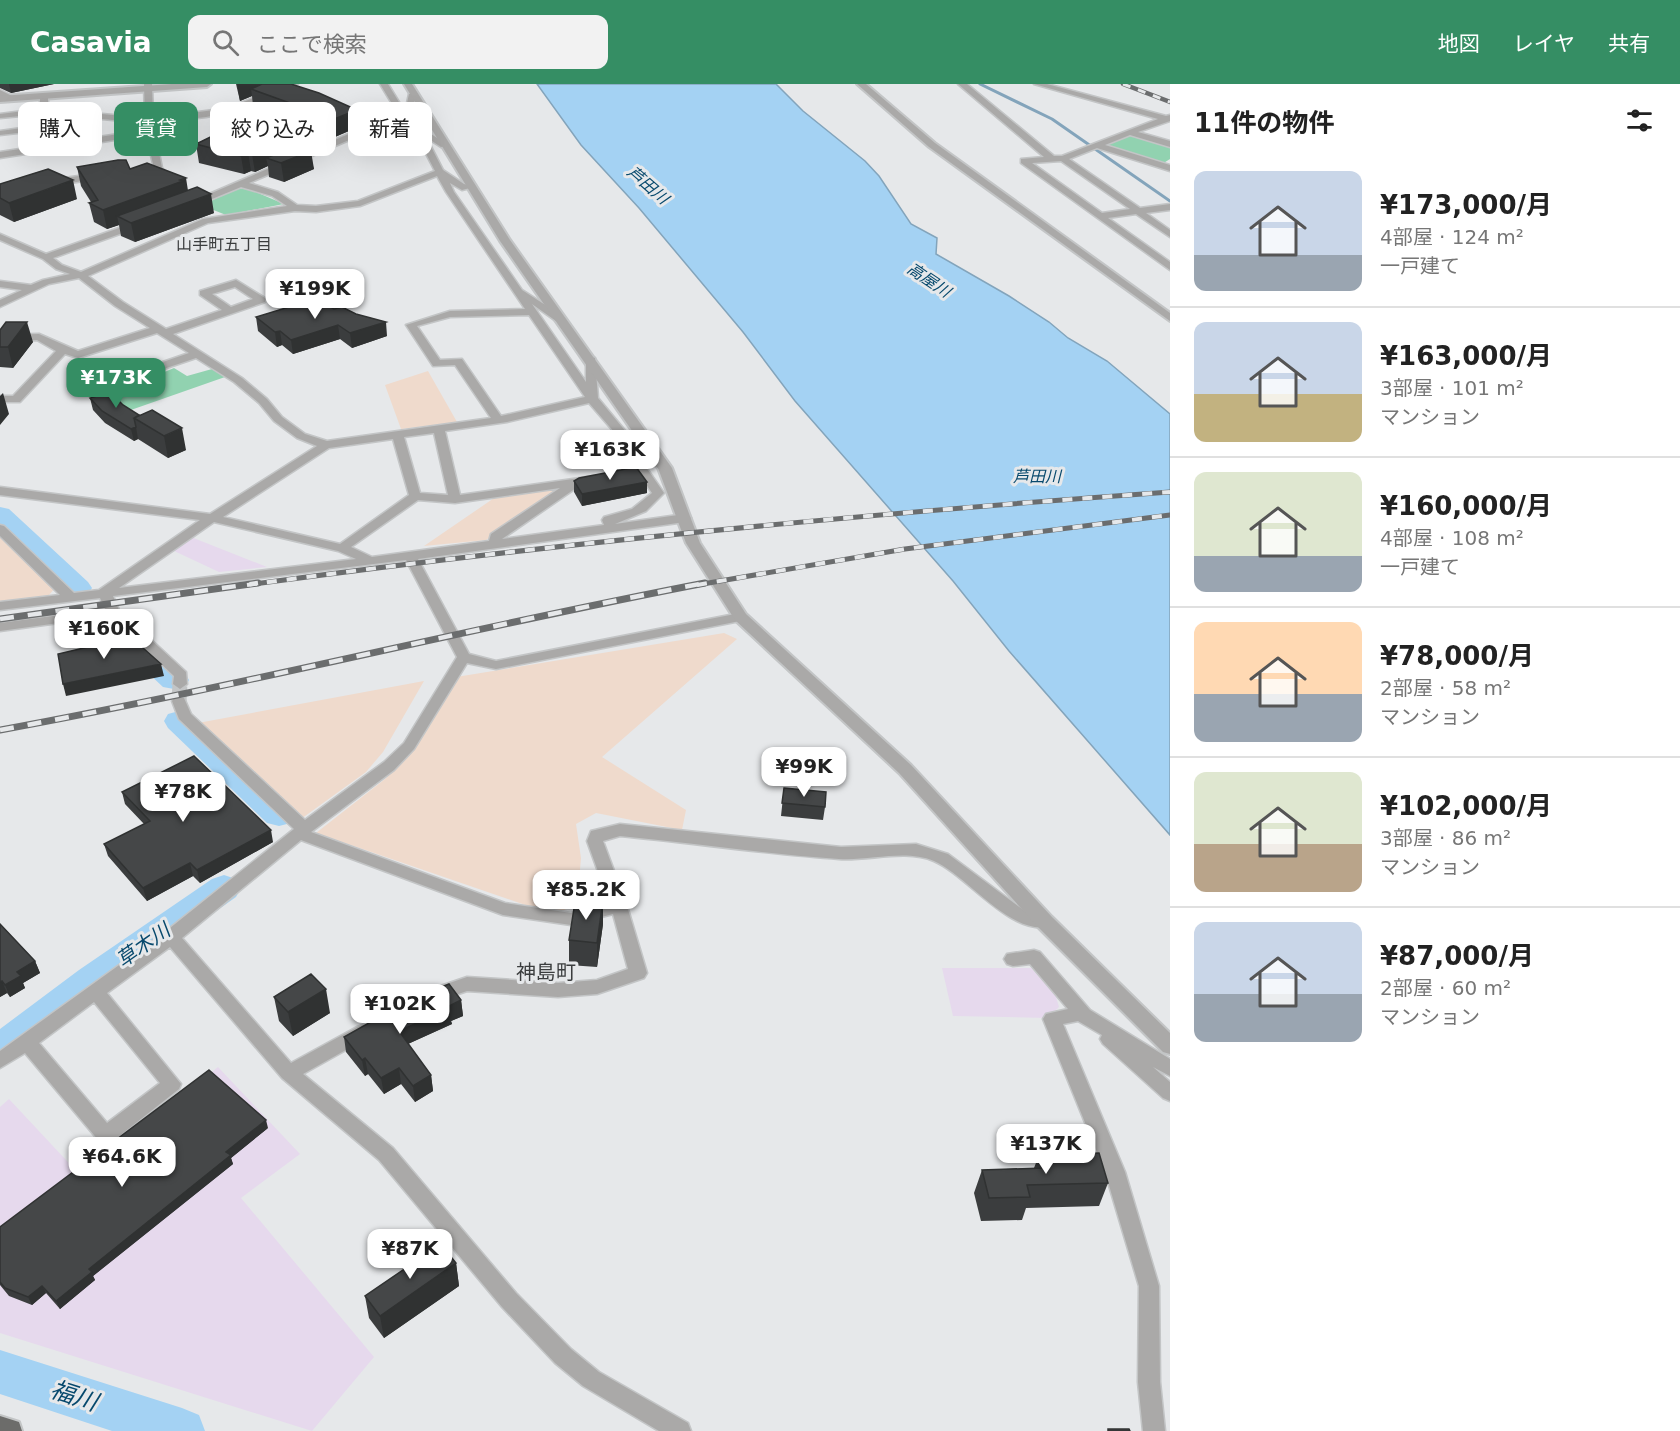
<!DOCTYPE html>
<html lang="ja">
<meta charset="utf-8">
<style>
:root{--surface:#fff;--page:#f2f2f2;--text:#222;--muted:#767676;--line:#e0e0e0;--accent:#358e64}
body{margin:0;font-family:"DejaVu Sans","Noto Sans JP",sans-serif;background:var(--page);color:var(--text);height:100vh;display:flex;flex-direction:column;font-size:22px;white-space:nowrap}
*{box-sizing:border-box;margin:0}
p{font-size:20px;color:var(--muted)}
.icon{flex:none;width:33px;height:33px;fill:none;stroke:currentColor;stroke-width:2;stroke-linecap:round;stroke-linejoin:round}
.map{position:relative;flex:1;overflow:hidden}
.panel{display:flex;flex-direction:column;background:var(--surface);width:510px}
.panel>*{flex:none}
.hud{position:absolute;left:18px;top:18px;width:570px;height:54px;display:flex;gap:12px}
.price{position:absolute;translate:-50% -51px;padding:0 14px;border-radius:12px;background:#fff;color:#222;font-size:20px;line-height:39px;filter:drop-shadow(0 2px 3px #0008)}
.price::after{content:'';position:absolute;left:50%;top:36px;width:18px;height:14px;margin-left:-9px;background:inherit;clip-path:polygon(0 0,100% 0,50% 100%)}
.price.on{background:var(--accent);color:#fff}
ul{padding:0;list-style:none}
li{display:flex;align-items:center;gap:18px;height:150px;padding:0 24px}
li+li{border-top:2px solid var(--line)}
li span{display:grid;place-items:center;flex:none;width:168px;height:120px;border-radius:12px;color:#555}
li>.icon{margin-inline-start:auto}
span .icon{width:72px;height:72px;fill:#fffc;stroke-width:1}
li b{font-size:26px}
h2{display:flex;justify-content:space-between;align-items:center;height:72px;padding:0 24px;font-size:26px}
.chip{padding:0 21px;border-radius:12px;background:var(--surface);box-shadow:0 6px 24px #0002;font-size:21px;line-height:54px}
.chip.on{background:var(--accent);color:#fff}
header{display:flex;align-items:center;gap:36px;box-sizing:border-box;height:84px;padding:0 30px;background:var(--accent);color:#fff}
header strong{font-size:28px}
nav{display:flex;gap:33px;margin-inline-start:auto;font-size:21px}
.search{width:420px;height:54px;background:var(--page);display:flex;align-items:center;gap:15px;box-sizing:border-box;padding:0 21px;border-radius:12px;color:var(--muted);font-size:22px}
main{display:flex;flex:1;min-height:0}
.map>svg:first-child{display:block}
</style>
<header>
<strong>Casavia</strong>
<div class="search"><svg class="icon" aria-label="search" viewBox="0 0 24 24"><circle cx="10" cy="10" r="6"/><path d="M15 15l6 6"/></svg>ここで検索</div>
<nav><a>地図</a><a>レイヤ</a><a>共有</a></nav>
</header>
<main>
<div class="map">
<svg width="1170" height="1347" viewBox="0 0 1170 1347">
<rect width="100%" height="100%" fill="#e6e8ea"/>
<path fill="#e6d9ed" d="M191 453 267 483 219 488 172 466Z
M942 884H1031L1055 910 1059 923 1048 934 953 932Z
M218 983 300 1070 241 1114 374 1273 312 1347 0 1249V1159Z
M9 1015 80 1091 0 1149V1023Z"/>
<path fill="#efdacc" d="M428 287 457 338 401 345 385 301Z
M564 402 486 456 424 462 500 410Z
M0 452 55 504 49 511 0 517Z
M724 549 737 555 602 673 686 726 682 746 596 729 576 740 581 774 577 820 564 826 537 825 316 749 385 695 407 674 450 594Z
M424 597 383 668 366 688 294 740 187 641Z"/>
<path fill="#91d2b0" d="M1130 52 1170 62V75L1162 80 1107 61Z
M246 104 284 120 226 131 201 121 238 105Z
M174 284 187 292 212 285 225 293 128 327 112 310Z"/>
<path fill="#a4d2f3" stroke="#83a4bb" stroke-width="1.5" d="M537 0H776L803 27 865 77 879 92 911 140 937 154 936 170 1009 212 1049 238 1068 254 1107 277 1170 330V751L1009 567 953 497 795 317 743 248 639 124 581 61Z"/>
<g fill="none" stroke-linecap="round" stroke-linejoin="round">
<path stroke="#83a4bb" stroke-width="3" d="M980 0 1052 35 1170 117"/>
<path fill="#a4d2f3" fill-rule="evenodd" d="M0 423 9 425 88 498 92 504 88 510 78 512 68 510 0 445Z
M106 525 116 528 185 589 189 596 185 603 174 605 163 603 96 540 92 534 96 528Z
M179 627 190 630 291 723 295 731 291 739 279 742 267 739 168 644 164 637 168 630Z
M224 791 236 795 241 804 236 813 105 906 13 977 0 981V945L79 886 212 795Z
M0 1266 182 1324 199 1331 205 1347H112L0 1310Z"/>
<path stroke="#c3c5c6" stroke-width="15" stroke-dasharray="15 8" stroke-linecap="butt" d="M179 617 180 600"/>
<defs>
<path id="minor" d="M144 0H152L153 34 229 24 287 0H298L234 28 206 33 153 39 162 84 173 97 169 100 154 84 146 51 0 74V68L145 46V39L49 30 52 45 0 51V47L44 41 41 30 0 34V30L40 25V12L44 10 48 12V25L145 34Z
M380 0H388L405 28 409 10 416 8 411 37 448 61 441 63 426 53 443 86 464 100 474 103 462 106 450 99 454 108 522 206 564 233V237H556L532 220 586 298V276L591 273 595 274 598 314 627 349 669 382 663 386 659 385 632 363 664 409 646 427 615 440 685 430 691 434 685 438 418 475 469 570 496 577 740 529 747 533 740 537 496 585 467 579 414 665 394 686 311 748 505 819 571 829 609 818 587 757 591 747 620 740 841 763 916 760 948 770 1026 828 1051 834 1053 838 1051 842C1012 854 967 791 934 777 905 765 870 777 839 775 766 770 693 759 620 752L603 757 627 822 647 889 644 894 597 910 558 913 467 907 435 918 429 916 426 911 429 906 467 893 558 899 597 896 628 885 613 830 571 841 503 831 301 756 182 854 291 979 357 943 363 941 369 943 372 948 369 953 303 990 393 1064 516 1209 571 1265 599 1288 688 1339 691 1347H659L583 1302 555 1279 502 1223 379 1076 282 994 170 863 107 909 181 1000 179 1005 113 1057 106 1059 99 1057 25 969 0 984V967L165 848 294 745 179 635 172 617 174 614H184L191 630 305 736 384 678 404 659 457 573 406 476 113 512 119 526 186 588 187 600 180 605 173 600 174 592 110 532 0 547V539L105 525 100 514 0 526V518L60 511 0 452V441L4 442 74 509 99 506 200 436 0 411V403L210 430 317 362 297 354 274 337 259 319 234 298 196 274 113 302H105V298L189 269 157 249 78 274 65 270 20 318H0V312H13L56 267 37 256 0 257V251L39 250 78 267 150 244 115 222 79 194 49 200 0 223V216L22 206 0 203V197L31 201 43 196 70 190 56 185 43 175 0 156V150L46 170 136 138H142V142L53 174 62 181 81 188 203 135 287 122 272 112 241 103 207 117 189 109 193 106 207 111 365 43 402 36ZM405 41 419 56 435 87 358 117 316 122 297 121 278 108 249 99 370 47ZM437 92 446 108 525 225 450 227 406 241 433 282 455 281 491 334 327 357 305 350 282 333 267 315 242 294 173 250 265 218V214L236 196 200 207V211L222 226 166 245 123 218 88 192 208 139 295 127 316 128 360 122ZM235 203 253 215 231 223 212 210ZM529 231 585 313 501 332 462 275 440 276 417 242 450 233ZM589 319 615 349 617 358 652 409 632 425 604 433 602 436 604 441 502 455 579 402 598 399 600 396 594 392 460 411 445 347 507 338ZM434 349 448 411 420 409 404 353ZM393 355 409 411 340 460 223 433 329 364ZM560 404 491 450 489 457 372 473 351 463 418 416 455 419ZM214 438 338 467 356 475 119 504ZM94 918 160 999 107 1039 39 959Z
M958 0H967L1054 72H1062L1158 35 1034 0H1047L1166 32 1170 31V37L1138 48 1170 57V63L1130 51 1105 61 1170 81V87L1097 64 1069 75 1140 124 1170 120V126L1146 129 1170 146V153L1136 130 1108 134 1170 178V186L1021 79V75L1044 73ZM1061 77 1130 125 1102 129 1032 79Z
M0 6 12 12V16H6L0 12Z
M99 89 103 92 102 94 51 102 47 99 51 96Z
M1034 866 1040 868 1090 926 1170 975V992L1153 983 1170 998V1017L1163 1014 1103 960 1100 955 1102 951 1078 937 1063 940 1125 1088 1159 1202 1160 1298 1165 1347H1143L1138 1298 1139 1202 1105 1088 1043 935 1046 930 1068 925 1030 880 1013 882 1007 880 1004 875 1007 870Z"/>
<path id="tertiary" d="M172 0H211L207 3 0 18V12Z
M404 0H412L510 156 672 384 700 459 746 530 911 681 1052 833 1170 949V970L1163 968 1038 843 899 689 735 536 686 459 658 384 500 157Z
M857 0H866L935 59 1170 229V237L929 63Z"/>
<path id="trunk" d="M0 1332 19 1338 22 1347H0Z"/>
</defs>
<use href="#minor" stroke="#c3c5c6" stroke-width="3"/>
<use href="#tertiary" stroke="#c3c5c6" stroke-width="4"/>
<use href="#trunk" stroke="#c3c5c6" stroke-width="4"/>
<use href="#minor" fill="#aaa9a8" fill-rule="evenodd"/>
<use href="#tertiary" fill="#aaa9a8" fill-rule="evenodd"/>
<use href="#trunk" fill="#6c6c6a" fill-rule="evenodd"/>
<defs>
<path id="rail-far2" d="M1123 0 1170 18"/>
<path id="rail-far1" d="M247 501C554 459 861 430 1170 408
M697 501 905 465 1170 431"/>
<path id="rail" d="M0 535 258 499
M0 646C236 603 469 544 705 499"/>
</defs>
<use href="#rail-far2" stroke="#6b6d6e" stroke-width="4.5"/>
<use href="#rail-far1" stroke="#6b6d6e" stroke-width="5"/>
<use href="#rail" stroke="#6b6d6e" stroke-width="7"/>
<use href="#rail-far2" stroke="#e6e8ea" stroke-width="3" stroke-dasharray="8" stroke-linecap="butt"/>
<use href="#rail-far1" stroke="#e6e8ea" stroke-width="4" stroke-dasharray="10" stroke-linecap="butt"/>
<use href="#rail" stroke="#e6e8ea" stroke-width="4.5" stroke-dasharray="14" stroke-linecap="butt"/>
</g>
<path fill="#3b3d3e" d="M0 0H54L11 9 0 4Z
M236 0H291L358 43 307 65 314 85 284 98 269 93 268 82 255 88 251 87 244 90 199 79 196 60 221 48 220 40 262 26 253 22 252 12 240 17Z
M77 83 130 85 188 106 214 129 135 158 121 152 119 141 107 145 94 138 89 119 91 118 81 102Z
M0 100 77 115 14 138 0 131Z
M334 225 387 252 352 264 340 255 293 270 282 261 277 263 258 247 256 233Z
M0 246 33 258 13 284 0 283Z
M90 314 123 321 186 366 168 374 138 355 134 357 105 339 93 326Z
M574 397 647 398V409L582 422 574 408Z
M784 704 825 723 823 736 781 732Z
M122 708 273 758 200 799 193 792 147 817 108 772 104 760 144 740 125 720Z
M0 840 35 877 40 889 23 899 25 904 10 913 7 909 0 913Z
M603 840 597 883 569 881V856Z
M274 913 330 929 293 952 279 937Z
M461 916 463 932 451 937 452 940 408 960 431 991 433 1007 415 1018 401 1000 384 1010 368 990 365 992 346 968 344 953Z
M268 1044 231 1074 233 1080 93 1192 95 1196 60 1225 46 1209 32 1221 9 1212 0 1201V1143Z
M1039 1071 1108 1099 1099 1122 1026 1124 1022 1136 981 1137 974 1109 982 1086 1034 1084Z
M456 1179 459 1202 384 1254 369 1234 365 1212Z"/>
<path fill="#303232" d="M9 0H54L11 9Z
M237 0H270L251 5 252 12 240 17Z
M357 26 358 43 277 78 266 74 268 82 255 88 252 70 281 56Z
M311 67 314 85 284 98 281 79Z
M248 68 251 87 244 90 241 72Z
M186 94 189 113 117 132 119 141 107 145 103 126Z
M73 96 77 115 14 138 9 119Z
M211 110 214 129 135 158 131 139Z
M27 238 33 258 13 284 8 263Z
M386 238 387 252 352 264 350 249Z
M338 241 340 255 293 270 291 256Z
M280 247 282 261 277 263 275 248Z
M3 309 9 330 0 341V312Z
M136 343 138 355 134 357 131 345Z
M182 344 186 366 168 374 164 352Z
M647 398V409L582 422V410Z
M161 580 164 592 66 612 63 600Z
M271 746 273 758 200 799 197 786Z
M190 779 193 792 147 817 143 804Z
M603 816V840L597 883V859Z
M35 877 40 889 23 899 25 904 10 913 5 901 17 888Z
M2 897 7 909 0 913V898Z
M326 905 330 929 293 952 288 928Z
M461 916 463 932 451 937 452 940 401 963 399 947Z
M365 974 368 990 365 992 362 976Z
M399 984 401 1000 384 1010 381 994Z
M431 991 433 1007 415 1018 413 1002Z
M266 1036 268 1044 231 1074 233 1080 93 1192 95 1196 60 1225 56 1217 89 1185 226 1068Z
M456 1179 459 1202 384 1254 380 1232Z
M42 1202 46 1209 32 1221 28 1213Z"/>
<path fill="#454748" stroke="#303232" stroke-width="1.5" d="M262 0H291L319 9 357 26 281 56 252 70 248 68 241 72 196 60 229 44 220 40 287 18 251 5Z
M297 62 311 67 281 79 266 74Z
M118 76H126L130 85 147 79 186 94 180 96 183 97 103 126 89 119 98 116 77 83Z
M48 85 73 96 9 119 0 114V100Z
M197 103 211 110 131 139 117 132Z
M315 215 334 225 342 223 356 230 386 238 350 249 338 241 291 256 280 247 275 248 256 233Z
M6 238H27L8 263H0V246Z
M110 308 123 321 139 331 134 334 136 343 131 345 102 327 90 314Z
M152 326 182 344 164 352 134 334Z
M636 383 647 398 582 410 574 397 579 394Z
M122 555V557L133 555 161 580 63 600 58 570Z
M194 672 271 746 197 786 190 779 143 804 104 760 150 737 122 708Z
M784 704 826 708 825 723 782 719Z
M588 815 603 816 597 859 569 856 575 818Z
M0 840 35 877 17 888 21 892 5 901 2 897 0 898Z
M311 890 326 905 288 928 274 913Z
M449 900 461 916 449 922 450 924 399 947 431 991 413 1002 399 984 381 994 365 974 362 976 344 953 408 917Z
M209 986 266 1036 226 1068 231 1071 89 1185 92 1188 56 1217 42 1202 28 1213 5 1204 0 1198V1143Z
M1099 1069 1108 1099 1027 1101 1030 1113 989 1114 982 1086 1043 1084 1039 1071Z
M441 1160 456 1179 380 1232 365 1212Z
M1108 1345H1129L1130 1347H1108Z"/>
<g text-anchor="middle" dominant-baseline="central" stroke-width="6" stroke-linejoin="round" paint-order="stroke">
<g font-size="16" font-style="italic" fill="#07496d" stroke="#e6e8ea">
<text transform="translate(648 101) rotate(41)">芦田川</text>
<text transform="translate(929 196) rotate(34)">高屋川</text>
<text x="1037" y="392">芦田川</text>
</g>
<g font-size="16" fill="#3b3d3e" stroke="#e6e8ea">
<text x="224" y="160">山手町五丁目</text>
</g>
<g font-size="20" font-style="italic" fill="#07496d" stroke="#e6e8ea">
<text transform="translate(143 861) rotate(-35)">草木川</text>
</g>
<g font-size="20" fill="#3b3d3e" stroke="#e6e8ea">
<text x="546" y="888">神島町</text>
</g>
<g font-size="24" font-style="italic" fill="#07496d" stroke="#e6e8ea">
<text transform="translate(74 1312) rotate(18)">福川</text>
</g>
</g>
</svg>
<b class="price" style="left:315px;top:236px">¥199K</b>
<b class="price on" style="left:116px;top:325px">¥173K</b>
<b class="price" style="left:610px;top:397px">¥163K</b>
<b class="price" style="left:104px;top:576px">¥160K</b>
<b class="price" style="left:804px;top:714px">¥99K</b>
<b class="price" style="left:183px;top:739px">¥78K</b>
<b class="price" style="left:586px;top:837px">¥85.2K</b>
<b class="price" style="left:400px;top:951px">¥102K</b>
<b class="price" style="left:1046px;top:1091px">¥137K</b>
<b class="price" style="left:122px;top:1104px">¥64.6K</b>
<b class="price" style="left:410px;top:1196px">¥87K</b>
<div class="hud">
<a class="chip">購入</a>
<a class="chip on">賃貸</a>
<a class="chip">絞り込み</a>
<a class="chip">新着</a>
</div>
</div>
<section class="panel">
<h2>11件の物件<svg class="icon" aria-label="filters" viewBox="0 0 24 24"><path d="M4 7h16M4 17h16"/><circle cx="9" cy="7" r="2"/><circle cx="15" cy="17" r="2"/></svg></h2>
<ul>
<li><span style="background:linear-gradient(#c9d6e8 70%,#9aa5b1 0)"><svg class="icon" aria-label="home" viewBox="0 0 24 24"><path d="M3 11l9-7 9 7M6 9v11h12V9"/></svg></span><div><b>¥173,000/月</b><p>4部屋 · 124 m²</p><p>一戸建て</p></div></li>
<li><span style="background:linear-gradient(#c9d6e8 60%,#c2b280 0)"><svg class="icon" aria-label="home" viewBox="0 0 24 24"><path d="M3 11l9-7 9 7M6 9v11h12V9"/></svg></span><div><b>¥163,000/月</b><p>3部屋 · 101 m²</p><p>マンション</p></div></li>
<li><span style="background:linear-gradient(#dfe7d0 70%,#9aa5b1 0)"><svg class="icon" aria-label="home" viewBox="0 0 24 24"><path d="M3 11l9-7 9 7M6 9v11h12V9"/></svg></span><div><b>¥160,000/月</b><p>4部屋 · 108 m²</p><p>一戸建て</p></div></li>
<li><span style="background:linear-gradient(#ffd9b3 60%,#9aa5b1 0)"><svg class="icon" aria-label="home" viewBox="0 0 24 24"><path d="M3 11l9-7 9 7M6 9v11h12V9"/></svg></span><div><b>¥78,000/月</b><p>2部屋 · 58 m²</p><p>マンション</p></div></li>
<li><span style="background:linear-gradient(#dfe7d0 60%,#b9a48a 0)"><svg class="icon" aria-label="home" viewBox="0 0 24 24"><path d="M3 11l9-7 9 7M6 9v11h12V9"/></svg></span><div><b>¥102,000/月</b><p>3部屋 · 86 m²</p><p>マンション</p></div></li>
<li><span style="background:linear-gradient(#c9d6e8 60%,#9aa5b1 0)"><svg class="icon" aria-label="home" viewBox="0 0 24 24"><path d="M3 11l9-7 9 7M6 9v11h12V9"/></svg></span><div><b>¥87,000/月</b><p>2部屋 · 60 m²</p><p>マンション</p></div></li>
</ul>
</section>
</main>
